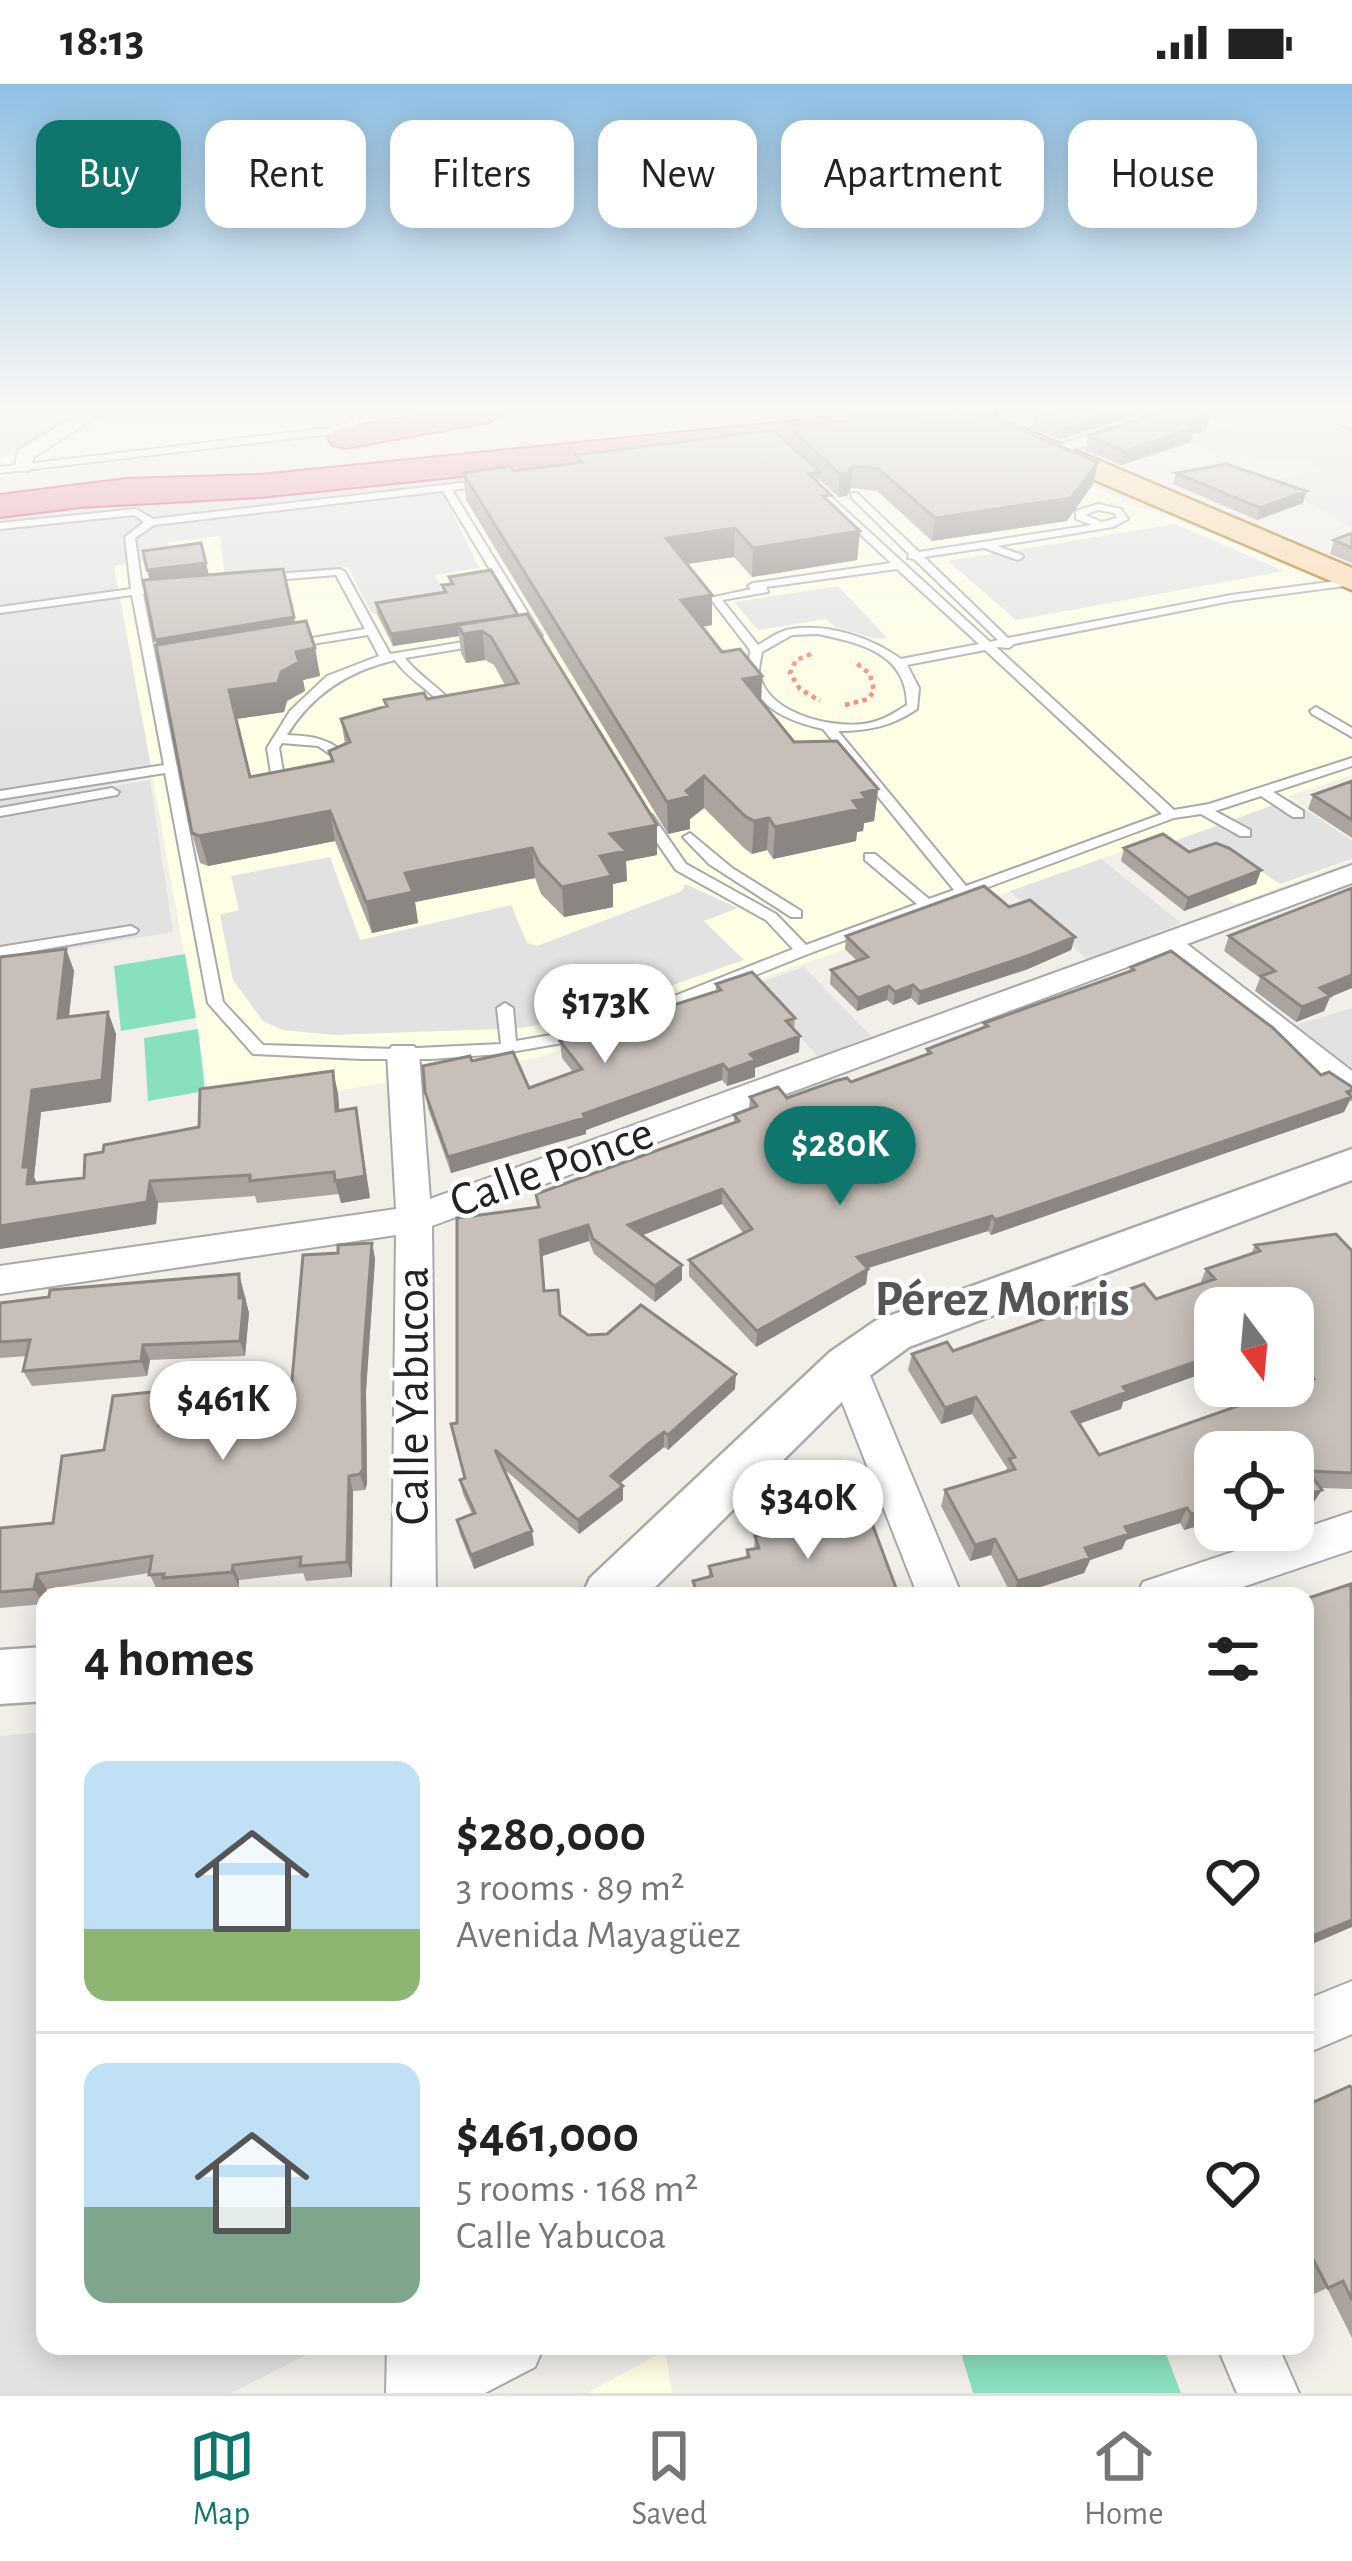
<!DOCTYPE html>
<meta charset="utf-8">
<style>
:root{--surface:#fff;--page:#f2f2f2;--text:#222;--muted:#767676;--line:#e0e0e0;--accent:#0f766e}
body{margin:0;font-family:"Alegreya Sans",sans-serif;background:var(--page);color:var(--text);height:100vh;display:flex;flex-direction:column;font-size:45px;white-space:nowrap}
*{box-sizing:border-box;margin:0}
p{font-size:39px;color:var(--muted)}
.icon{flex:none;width:66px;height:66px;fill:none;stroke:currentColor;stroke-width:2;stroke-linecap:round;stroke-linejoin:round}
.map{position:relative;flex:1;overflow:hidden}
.sheet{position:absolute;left:36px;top:1503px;width:1278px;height:768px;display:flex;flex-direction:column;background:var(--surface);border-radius:24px;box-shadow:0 6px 30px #0003}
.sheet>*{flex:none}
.top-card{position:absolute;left:36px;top:36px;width:1281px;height:108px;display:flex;gap:24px}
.needle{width:78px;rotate:164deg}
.buttons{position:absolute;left:1194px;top:1203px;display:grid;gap:24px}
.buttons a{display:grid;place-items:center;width:120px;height:120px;border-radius:24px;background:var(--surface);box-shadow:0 6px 30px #0003;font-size:60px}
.price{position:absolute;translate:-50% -102px;padding:0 27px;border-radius:42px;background:#fff;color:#222;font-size:39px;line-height:78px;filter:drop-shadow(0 3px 6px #0008)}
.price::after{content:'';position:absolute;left:50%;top:72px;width:36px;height:27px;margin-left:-18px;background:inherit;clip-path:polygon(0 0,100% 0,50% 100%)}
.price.current{background:var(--accent);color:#fff}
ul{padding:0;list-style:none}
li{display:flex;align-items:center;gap:36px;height:300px;padding:0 48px}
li+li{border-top:3px solid var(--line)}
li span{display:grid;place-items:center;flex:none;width:336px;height:240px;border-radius:24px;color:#555}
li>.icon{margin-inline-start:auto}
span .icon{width:144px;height:144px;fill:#fffc;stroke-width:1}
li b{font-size:51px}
h2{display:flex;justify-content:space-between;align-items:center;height:144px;padding:0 48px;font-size:51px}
.pill{padding:0 42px;border-radius:24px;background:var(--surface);box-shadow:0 6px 30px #0003;font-size:42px;line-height:108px}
.pill.current{background:var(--accent);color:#fff}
.status{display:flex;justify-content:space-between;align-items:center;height:84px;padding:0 60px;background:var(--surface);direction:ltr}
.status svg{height:33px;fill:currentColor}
.menu{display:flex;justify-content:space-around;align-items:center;height:168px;border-top:3px solid var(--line);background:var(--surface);font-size:33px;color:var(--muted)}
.menu a{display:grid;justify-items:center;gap:6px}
.menu .current{color:var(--accent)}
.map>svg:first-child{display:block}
</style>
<div class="status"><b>18:13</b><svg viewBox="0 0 49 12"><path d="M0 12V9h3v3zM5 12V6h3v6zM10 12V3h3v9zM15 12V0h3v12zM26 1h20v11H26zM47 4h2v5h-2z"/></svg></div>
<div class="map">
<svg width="1352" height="2309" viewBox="0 0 1352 2309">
<rect width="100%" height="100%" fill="#f2efe9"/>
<path fill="#ffffe5" d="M0 328H476L413 340 0 393Z
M896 345 1084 392 1093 402 1133 422 1170 432 1352 509V691L1288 712 1352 755V776L1235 820 1152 757 537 974 212 1027 153 694 0 720V435Z
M665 2267 672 2309H587Z"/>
<path fill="#88e0be" d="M185 870 196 934 121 947 114 882Z
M198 945 205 1007 148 1017 144 954Z
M959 2262H1163L1181 2309H973Z"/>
<path fill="#e2e2e2" d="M0 328H80L0 375Z
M1280 328H1313L1352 347V443L1269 397 1321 387 1306 377 1255 375 1248 371 1226 374 1183 354Z
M540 380 544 388 440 402 479 484 435 491 445 512 442 518 372 530 348 483 225 493 220 452 168 458 170 473 114 482 153 693 53 712 150 696 173 848 0 876V435Z
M1175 440 1284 487 1016 536 948 477Z
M838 502 887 554 876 555 835 543 826 535 758 546 734 518Z
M1290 715 1352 756V775L1280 800 1227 765 1185 780 1169 759Z
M330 773 360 856 511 821 527 859 537 862 682 807 685 800 738 824 704 837 744 876 664 904 649 891 592 909 598 929 522 944 334 951 282 946 263 937 233 896 220 831 239 826 231 792Z
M1101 775 1181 839 1088 876 1010 807Z
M804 883 871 952 818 973 754 901Z
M1352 924V984L1296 941Z
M45 1648V2262H324L231 2309H0V1652Z"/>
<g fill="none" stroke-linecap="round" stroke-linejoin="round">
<defs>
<path id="service" d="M353 328H361L356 341 331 350 0 389V383L329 344 349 337Z
M487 396 490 397V401L452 406 542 552 540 554 530 552 443 407 154 441 135 454 142 503 151 506 143 510 223 918 263 961 396 965 501 960 497 924 505 919 513 924 516 957 568 948 626 930 605 898 608 895H618L639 926 793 865 766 836 676 786 640 734 647 730 652 731 686 780 776 830 806 861 917 820 865 776V770H875L929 815 954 806 823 645C778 635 744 617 750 566L710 514 751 505 748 502 753 499 891 479 812 405V401H818L990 558 998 556 914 475 908 474 909 470 851 413V409H857L919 468 1092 441 1076 435V427L1098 420 1121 425 1128 435 1113 443 997 462 1022 471 1023 473 1018 476 984 464 924 473 1008 554 1231 511 1352 495V501L1231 517 1014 560 1009 564 996 563 1174 726 1209 720 1352 674V682L1273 708 1303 727V733H1293L1261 712 1215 727 1250 746V752H1240L1201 730 1174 734 808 870 676 923 568 958 500 970 431 975H362L253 970 208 919 165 689 0 715V707L164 681 132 511 0 529V523L131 505 125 453 144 438 134 431 0 445V439L136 425 153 435ZM1098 426 1114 429 1117 434 1102 438 1085 431ZM897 485 979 560 901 575C872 554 829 539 792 545 780 546 769 555 758 561L722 516 768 508 766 503ZM818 550C860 559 907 569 907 621 893 630 880 638 863 640 829 644 764 629 759 587 759 581 761 574 762 568L792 551ZM985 566 1162 730 966 802 838 647C869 647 892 642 917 625L919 604 907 581Z
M340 485 345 488 390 570 482 555 488 558 482 561 405 574C420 594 443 604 457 625L455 628H447C433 606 409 597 395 576 348 587 312 610 287 651 311 652 332 654 348 674L345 684 334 687 336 674 318 662 282 659 279 664 287 711 275 714 267 664 290 627 327 592 379 572 368 551 294 563 288 560 294 557 365 545 336 491 263 497 258 494 263 491Z
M1316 623 1352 644V653L1312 630 1310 627Z
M112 704 119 708 117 711 0 732V724Z
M690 749 732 784 801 827V833H791L709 780 683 753Z
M131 842 138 846 136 849 0 873V863Z"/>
<path id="minor" d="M83 328H104L34 373 28 387H14L18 366Z
M1161 328H1189L1055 371 1039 367Z
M1317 328 1352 333V345L1320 332Z
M1352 781V799L1187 860 1352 987V1015L1340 1012 1162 870 432 1142 436 1512H392L396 1151 0 1210V1182L396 1125 387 969 392 962H414L419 969 430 1115Z
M847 1266 861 1271 866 1282 962 1512H918L828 1282 833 1271Z
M1352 1428V1466L1216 1512H1136L1143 1498Z
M1352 1897V1950L1305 1970V1916Z
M387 2262H544L535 2283 485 2309H386Z
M1217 2262H1278L1299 2309H1237Z"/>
<path id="tertiary" d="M1352 1065V1096L909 1263 864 1296 646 1512H582L590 1494 830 1268 875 1237Z
M45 1563V1617L0 1620V1566Z"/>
<path id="primary" d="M946 328H984L1352 484V506L950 334Z"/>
<path id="motorway" d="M435 328H505L489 338 345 364 333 361 328 354 333 347 345 344Z
M884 328H996L980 338 260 413 80 423 0 433V411L126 395 260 391Z"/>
</defs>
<use href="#service" stroke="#a9a9a9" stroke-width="4"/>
<use href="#minor" stroke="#a9a9a9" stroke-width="4"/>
<use href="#tertiary" stroke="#a9a9a9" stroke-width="5"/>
<use href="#primary" stroke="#a06b00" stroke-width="5"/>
<use href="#motorway" stroke="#dc2a67" stroke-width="4"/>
<path stroke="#fa8072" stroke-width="4.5" stroke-dasharray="4.5 4.5" stroke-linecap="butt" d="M811 570 796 576 790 589 800 605 820 617
M845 621 868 615 874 607 870 590 855 578"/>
<use href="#service" fill="#fff" fill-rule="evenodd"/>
<use href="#minor" fill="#fff" fill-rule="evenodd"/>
<use href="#tertiary" fill="#fff" fill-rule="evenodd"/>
<use href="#primary" fill="#fcd6a4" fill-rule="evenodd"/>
<use href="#motorway" fill="#e892a2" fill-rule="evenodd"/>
</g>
<path fill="#aba49e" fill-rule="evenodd" d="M1147 328 1060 355 1032 344 1034 333Z
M1210 332 1206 347 1193 350 1191 358 1121 381 1085 366 1088 352Z
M788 342 1098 378 1093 400 1067 437 932 457 877 407 851 404 847 412 838 413 819 395V400L830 419 860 447 857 476 752 493 734 473 687 480 712 541 702 543 722 568 762 592 761 617 794 658 878 705 874 737 864 739 863 747 857 748 856 757 773 775 767 766 752 770 744 764 704 724 690 735V745L668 750 466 416 463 389 514 387 576 378V371L787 359Z
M1176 389 1306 407 1303 419 1257 436 1173 400Z
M1352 449V479L1330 470 1334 456Z
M209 491 296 539 315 564 320 592 303 596 305 607 287 617 284 628 236 635 250 693 331 678 329 667 345 660 341 635 385 622 384 616 427 615 505 601 494 581 485 576 466 579 461 569 459 552 393 562 377 530 376 519 443 508 442 501 450 500 449 493 518 531 657 741V771L626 777 627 797 613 800V823L564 833 541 810 535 794 415 818 418 839 372 849 335 757 208 782 200 779 192 749 157 561Z
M1352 697V754L1308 725 1313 711Z
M1124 764 1189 768 1261 786 1256 800 1184 827 1121 777Z
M1352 804V904L1330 913 1324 927 1296 938 1255 907 1260 894 1224 867 1229 852Z
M1009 823 1075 853 1071 866 1028 885 918 921 911 914 893 921 887 916 857 927 830 900 831 886 857 877 845 865 846 852Z
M66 865 74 887 69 933 108 928 116 950 111 1018 41 1028 34 1093 37 1099 84 1094 103 1068 338 1009 339 1027 356 1024 370 1114 341 1119 339 1110 257 1119 255 1112 158 1119 156 1140 0 1165Z
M1131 883 1321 991 1352 1013 1344 1028 991 1151 988 1147 868 1184 866 1200 756 1263 689 1192V1176L743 1149 722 1120 642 1151 682 1181V1196L655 1218 594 1170 589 1157 542 1172 545 1207 560 1231 588 1251 735 1305 668 1366 664 1363 620 1399 623 1402V1416L579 1450 505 1386 534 1461 474 1485 460 1450 457 1436 472 1430 463 1410 460 1396 464 1394 451 1340 457 1339 538 1123 536 1110 734 1038V1031L749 1025 750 1013 787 1014 851 998 926 971 927 965 983 944 984 939 1129 887Z
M716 900 795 934 794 946 799 968 755 984V993L727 1002 722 996 586 1046V1050L451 1089 428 1024 425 1008 472 977 529 1004 573 988 562 974 560 957 716 907Z
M372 1159 375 1175 366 1307 367 1400 365 1406 353 1407 352 1493 306 1497 303 1489 239 1496V1503L171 1509 169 1505 157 1506 149 1489 47 1505 44 1520 0 1524V1444L53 1439 104 1366 163 1307 170 1323 168 1340 248 1331 291 1308 338 1169Z
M1255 1161 1352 1167V1405L1320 1404 1312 1421 1293 1368 1215 1446 1207 1450 1201 1441 1184 1446 1180 1439 1126 1456 1122 1465 1090 1476 1084 1489 1012 1512 991 1471 970 1477 941 1422 945 1406 1006 1388 1007 1384 972 1330 941 1340 908 1286 912 1270 953 1267 1156 1215 1200 1200 1206 1185 1251 1170ZM1215 1224H1293V1297L1297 1301 1099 1371 1079 1340 1121 1325 1123 1318 1215 1285Z
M239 1190 249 1229 245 1272 150 1276 147 1292 32 1302 23 1287 27 1272 0 1274V1219Z
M811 1428 852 1438 899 1512H693V1497L709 1493V1482L746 1473 747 1466 754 1464 755 1452 798 1442 799 1437 810 1435Z
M1352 2005V2254L1327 2204 1312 2211 1305 2196V2022Z"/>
<path fill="#8b8681" d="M1115 328H1147L1060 355 1062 345Z
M1210 332 1206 347 1193 350 1191 358 1121 381 1124 367 1183 339Z
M1098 378 1093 400 1067 437 932 457 935 434Z
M853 382 851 404 847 412 838 413 840 390Z
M1306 407 1303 419 1257 436 1260 424Z
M735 444 734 473 666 483V454Z
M860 447 857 476 752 493 753 464Z
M206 479 209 491 150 498 147 486Z
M712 511V541L680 546 681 516Z
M519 532 520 544 483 549 485 576 466 579 463 550 458 541 459 552 393 562 391 550Z
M294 533 298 552 161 575 155 556Z
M315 564 320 592 303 596 305 607 287 617 284 628 236 635 229 606 281 588 296 568Z
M762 592 761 622 743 595Z
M704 692V724L690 735V745L668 750 667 718 686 707Z
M878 705 874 737 864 739 863 747 857 748 856 757 773 775 775 743 853 717 862 709Z
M330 727 335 757 208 782 199 752Z
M769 734 767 766 752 770 754 737Z
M657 741V771L626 777 627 797 613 800V823L564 833 562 803 600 772 610 750Z
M532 764 535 794 415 818 418 839 372 849 366 818 405 789Z
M1261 786 1256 800 1184 827 1188 814Z
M1075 853 1071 866 1028 885 918 921 920 908Z
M66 865 74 887 66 956 58 934Z
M1352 891V904L1330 913 1324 927 1296 938 1302 923 1320 904Z
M913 901 911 914 893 921 895 908Z
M889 902 887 916 857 927 858 914Z
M108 928 116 950 111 1018 41 1028 34 1093 39 1104 27 1100 23 1083 32 1006Z
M800 952 799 968 755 984V993L727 1002 728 986 750 970Z
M723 980 722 996 586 1046V1050L451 1089 448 1073 583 1030Z
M333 987 338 1009 341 1049 336 1027Z
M1352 1006 1351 1013 1344 1028 991 1151 995 1136Z
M356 1024 370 1114 341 1119 335 1097Z
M150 1097 158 1119 156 1140 0 1165V1142Z
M722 1105V1120L628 1157V1141Z
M992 1132 988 1147 855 1188 857 1173Z
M588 1141 589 1157 542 1172 540 1156Z
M372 1159 375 1175 366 1307 367 1400 365 1406 360 1390 362 1291Z
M682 1181V1196L655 1218V1202Z
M868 1185 866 1200 756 1263 757 1247Z
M239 1190 249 1229 245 1272 240 1257Z
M143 1261 150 1276 147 1292 141 1277Z
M1215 1271V1285L1123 1318 1121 1325 1066 1344 1072 1328 1123 1303Z
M736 1290 735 1305 668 1366V1351Z
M163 1307 170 1323 166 1357 159 1341Z
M976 1313 972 1330 941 1340 945 1324Z
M664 1348V1363L612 1406 611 1392Z
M349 1392 353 1407 352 1493 347 1478Z
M623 1402V1416L579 1450 578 1436Z
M1322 1406 1312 1421 1293 1428V1415Z
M1187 1424 1180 1439 1126 1456 1122 1465 1090 1476 1084 1489 1012 1512 1018 1497 1125 1443Z
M1209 1425 1201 1441 1184 1446 1191 1430Z
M1215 1434V1446H1218L1207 1450Z
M532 1447 534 1461 474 1485 471 1471Z
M995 1455 991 1471 970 1477 975 1461Z
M233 1481 239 1496V1503L232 1488Z
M37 1490 47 1505 44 1520 34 1505Z
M1352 1836V1843L1305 1863V1855Z"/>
<path fill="#c7bfb8" stroke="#8b8681" stroke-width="3" fill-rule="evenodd" d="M958 328 990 333 1098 378 1071 414 935 434 879 385 853 382 848 389 840 390 788 342Z
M1055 328H1115L1062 345 1034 333Z
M1163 328H1200L1210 332 1183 339 1194 344 1124 367 1088 352Z
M773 346 820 388 809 390 831 411 823 412 860 447 753 464 735 444 666 454 712 511 681 516 722 568 740 565 762 592 743 595 794 658 837 657 878 705 862 709 867 715 853 717 859 725 775 743 769 734 754 737 745 732 704 692 686 707 691 712 667 718 463 389 510 382 514 387 582 378 576 371Z
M1226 380 1306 407 1260 424 1176 389Z
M1352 449V464L1334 456Z
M201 459 206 479 147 486 143 467Z
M283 485 294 533 155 556 143 496Z
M491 486 518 531 391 550 376 519 446 508 442 501 453 500 449 493Z
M527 530 657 741 610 750 626 767 600 772 612 792 562 803 539 779 532 764 405 789 413 808 366 818 330 727 199 752 192 749 156 561 306 537 315 564 296 568 299 578 281 588 278 599 229 606 250 693 333 677 329 667 350 658 341 635 387 622 384 616 424 609 427 615 518 599 491 553 482 547 463 550 458 541Z
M1352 697V736L1313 711Z
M1163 750 1189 768 1216 759 1229 764 1261 786 1188 814 1124 764Z
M984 802 1009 823 1030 816 1075 853 1030 871 920 908 913 901 895 908 889 902 858 914 831 886 868 873 846 852Z
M1352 804V891L1320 904 1330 912 1302 923 1261 892 1275 887 1229 852Z
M66 865 58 934 108 928 102 996 32 1006 23 1083H29L27 1100 84 1094 85 1071 103 1068 104 1061 199 1043 200 1005 333 987 336 1027 356 1024 365 1092 335 1097 334 1088 250 1097V1091L150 1097 147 1118 0 1142V873Z
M1171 867 1273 944 1321 991 1329 988 1352 1003V1006L1347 1008 1352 1013 995 1136 992 1132 857 1173 868 1185 757 1247 689 1176 752 1145 722 1105 628 1141 682 1181 655 1202 593 1155 588 1141 540 1156 544 1207 558 1206 560 1231 588 1251 607 1250 641 1221 736 1290 668 1351 664 1348 648 1360 611 1392 623 1402 578 1436 495 1366 532 1447 471 1471 457 1436 475 1429 460 1396 465 1394 451 1340 457 1339V1134L539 1123 536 1110 739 1037 734 1031 757 1022 750 1013 778 1003 787 1014 835 997 847 994 851 998 931 969 927 965 988 942 984 939 1134 886 1131 883Z
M752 888 795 934 786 937 800 952 750 970 756 976 728 986 723 980 583 1030 585 1034 448 1073 425 1008 423 982 470 972 472 977 513 968 529 1004 582 985 560 957 721 906 716 900Z
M1336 1150 1352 1167V1389L1308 1387 1322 1406 1293 1415V1368H1215V1434L1209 1425 1191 1430 1187 1424 1125 1443 1129 1450 1085 1464 1090 1474 1018 1497 995 1455 975 1461 945 1406 1015 1385 1009 1375 1015 1373 976 1313 945 1324 912 1270 947 1258 953 1267 1144 1200 1156 1215 1215 1195 1206 1185 1260 1167 1255 1161ZM1215 1224H1293V1269L1314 1295 1099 1371 1072 1328 1127 1308 1123 1303 1215 1271Z
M372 1159 362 1291 363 1385 360 1390 349 1392 347 1478 300 1482 301 1473 233 1481 232 1488 163 1494 164 1490 149 1491 152 1472 37 1490 34 1505 0 1508V1444L53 1439 62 1372 104 1366 113 1312 163 1307 159 1341 248 1331 250 1312 291 1308 303 1171 338 1169V1161Z
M239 1190V1214H244L240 1257 143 1261 141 1277 23 1287 30 1256 0 1258V1219L49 1213 50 1206Z
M845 1420 852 1438 870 1434 899 1512H698L693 1497 712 1492 709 1482 749 1473 747 1466 759 1464 755 1452 800 1442 799 1437 814 1434 811 1428Z
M1351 1500 1352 1836 1305 1855V1515Z
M1350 2002 1352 2005V2216L1343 2197 1328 2204 1305 2160V2022Z"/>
<linearGradient id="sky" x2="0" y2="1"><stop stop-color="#8fc0e4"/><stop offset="0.5" stop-color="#f9f8f5"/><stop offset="1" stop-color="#f9f8f5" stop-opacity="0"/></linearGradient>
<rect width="1352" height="651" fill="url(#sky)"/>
<g text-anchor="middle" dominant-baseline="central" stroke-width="9" stroke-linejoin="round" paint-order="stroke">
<g font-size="48" fill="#222" stroke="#fff">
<text transform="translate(552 1084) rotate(-20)">Calle Ponce</text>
<text transform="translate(414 1312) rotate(-90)">Calle Yabucoa</text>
</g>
<g font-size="51" font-weight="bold" fill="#555" stroke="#fff">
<text x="1002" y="1215">Pérez Morris</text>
</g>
</g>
</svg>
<div class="buttons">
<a><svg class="needle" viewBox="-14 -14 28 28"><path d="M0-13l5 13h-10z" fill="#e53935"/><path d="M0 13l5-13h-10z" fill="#767676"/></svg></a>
<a><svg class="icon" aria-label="locate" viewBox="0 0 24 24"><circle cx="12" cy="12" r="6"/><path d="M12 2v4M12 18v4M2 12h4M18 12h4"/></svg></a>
</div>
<b class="price" style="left:605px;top:982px">$173K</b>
<b class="price current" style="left:840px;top:1124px">$280K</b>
<b class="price" style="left:223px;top:1379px">$461K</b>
<b class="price" style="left:808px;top:1478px">$340K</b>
<div class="top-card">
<a class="pill current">Buy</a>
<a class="pill">Rent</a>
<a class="pill">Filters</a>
<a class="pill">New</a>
<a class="pill">Apartment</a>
<a class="pill">House</a>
</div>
<section class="sheet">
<h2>4 homes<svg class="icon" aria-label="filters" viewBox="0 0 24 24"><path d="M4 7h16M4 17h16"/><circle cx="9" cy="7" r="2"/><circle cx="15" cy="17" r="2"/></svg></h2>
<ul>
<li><span style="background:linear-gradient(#bfe0f5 70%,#8fb573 0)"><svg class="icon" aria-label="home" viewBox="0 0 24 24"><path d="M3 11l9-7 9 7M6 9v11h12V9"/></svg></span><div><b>$280,000</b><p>3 rooms · 89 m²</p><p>Avenida Mayagüez</p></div><svg class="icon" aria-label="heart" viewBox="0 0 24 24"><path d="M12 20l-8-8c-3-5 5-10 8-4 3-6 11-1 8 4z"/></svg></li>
<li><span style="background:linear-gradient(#bfe0f5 60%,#7fa58c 0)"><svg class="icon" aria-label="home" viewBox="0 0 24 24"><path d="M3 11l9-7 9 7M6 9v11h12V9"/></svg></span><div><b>$461,000</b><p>5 rooms · 168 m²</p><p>Calle Yabucoa</p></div><svg class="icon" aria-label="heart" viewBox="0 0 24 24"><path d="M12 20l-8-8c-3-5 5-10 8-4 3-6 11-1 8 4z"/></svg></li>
</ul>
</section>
</div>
<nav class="menu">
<a class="current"><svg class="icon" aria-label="map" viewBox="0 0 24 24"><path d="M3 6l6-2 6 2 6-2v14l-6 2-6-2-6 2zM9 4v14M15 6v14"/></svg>Map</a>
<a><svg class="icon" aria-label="saved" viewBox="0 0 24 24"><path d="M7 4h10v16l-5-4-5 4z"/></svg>Saved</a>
<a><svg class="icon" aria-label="home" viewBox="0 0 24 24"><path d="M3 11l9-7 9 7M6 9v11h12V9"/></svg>Home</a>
</nav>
